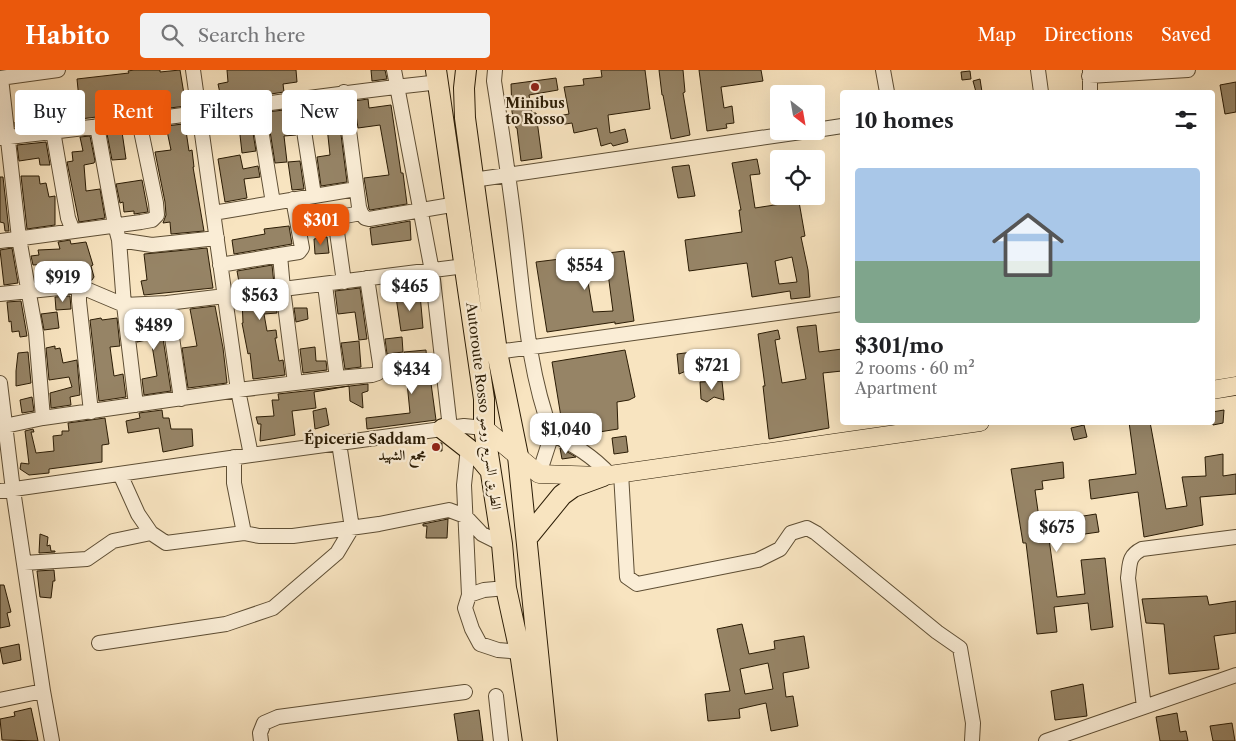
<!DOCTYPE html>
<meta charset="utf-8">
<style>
:root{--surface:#fff;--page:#f2f2f2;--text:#202124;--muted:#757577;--accent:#ea580c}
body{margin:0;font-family:"Libre Caslon Text",Amiri,serif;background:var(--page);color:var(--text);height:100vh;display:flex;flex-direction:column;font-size:19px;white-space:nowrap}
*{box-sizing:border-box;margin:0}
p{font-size:16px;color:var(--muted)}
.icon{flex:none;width:28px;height:28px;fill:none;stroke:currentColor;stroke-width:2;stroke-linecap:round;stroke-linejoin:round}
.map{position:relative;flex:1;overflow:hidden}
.details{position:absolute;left:840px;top:20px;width:375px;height:335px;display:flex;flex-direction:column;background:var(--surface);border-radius:5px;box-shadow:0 5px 20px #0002}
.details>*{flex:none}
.banner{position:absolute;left:15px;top:20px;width:475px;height:45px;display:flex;gap:10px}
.needle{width:32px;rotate:149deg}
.controls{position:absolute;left:770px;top:15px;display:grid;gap:10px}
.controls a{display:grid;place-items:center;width:55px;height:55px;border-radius:5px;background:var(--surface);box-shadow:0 5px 20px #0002;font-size:25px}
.price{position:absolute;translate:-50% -42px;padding:0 11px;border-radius:10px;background:#fff;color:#222;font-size:16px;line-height:32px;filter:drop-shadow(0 1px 2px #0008)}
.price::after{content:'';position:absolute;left:50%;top:30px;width:15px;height:11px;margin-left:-8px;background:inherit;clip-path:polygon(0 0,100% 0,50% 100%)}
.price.active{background:var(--accent);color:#fff}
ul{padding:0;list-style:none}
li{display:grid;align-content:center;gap:10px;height:265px;padding:0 15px}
li span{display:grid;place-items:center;height:155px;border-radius:5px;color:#555}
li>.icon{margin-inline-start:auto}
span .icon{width:90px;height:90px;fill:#fffc;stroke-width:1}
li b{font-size:21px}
h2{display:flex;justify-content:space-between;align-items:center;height:60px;padding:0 15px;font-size:21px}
.chip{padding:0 18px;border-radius:5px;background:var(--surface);box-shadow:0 5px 20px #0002;font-size:18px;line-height:45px}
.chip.active{background:var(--accent);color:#fff}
header{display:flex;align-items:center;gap:30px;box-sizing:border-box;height:70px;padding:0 25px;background:var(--accent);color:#fff}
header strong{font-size:24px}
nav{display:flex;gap:28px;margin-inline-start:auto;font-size:18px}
.search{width:350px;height:45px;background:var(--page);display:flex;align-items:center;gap:12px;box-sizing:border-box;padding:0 18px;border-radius:5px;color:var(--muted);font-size:19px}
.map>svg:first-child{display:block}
</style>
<header>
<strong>Habito</strong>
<div class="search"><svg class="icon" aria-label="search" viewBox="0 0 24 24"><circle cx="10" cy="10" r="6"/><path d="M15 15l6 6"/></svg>Search here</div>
<nav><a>Map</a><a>Directions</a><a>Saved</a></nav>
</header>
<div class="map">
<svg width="1236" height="671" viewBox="0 0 1236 671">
<rect width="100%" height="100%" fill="#f8e4c0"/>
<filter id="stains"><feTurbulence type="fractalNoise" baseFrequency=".004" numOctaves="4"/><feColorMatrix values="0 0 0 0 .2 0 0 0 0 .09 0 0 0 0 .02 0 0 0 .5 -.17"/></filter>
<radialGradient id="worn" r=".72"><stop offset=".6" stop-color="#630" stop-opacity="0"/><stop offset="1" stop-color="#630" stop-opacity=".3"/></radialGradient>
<path fill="#968466" stroke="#2b1c05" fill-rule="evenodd" d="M134 0H160V2L180 0 186 36 15 57V52L28 45 48 44 47 36 67 35 66 30 79 29 77 9 129 3 128 1Z
M227 0H296L297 12 283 14 284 22 231 30V26L221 28 218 14 228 12Z
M371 0H385L387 9 372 11Z
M601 0H645L650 39 608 45 610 63 625 59 628 72 613 76 611 73 601 76 597 58 574 63 572 53 559 55 558 46 569 44 564 17 584 15 583 9 602 7Z
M659 0H683L685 22 683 23 690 65 671 69 663 25H662Z
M699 0H761L763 11 721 17 724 38 732 36 734 53 726 54 727 58 707 61Z
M970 1 971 9 962 10 961 2Z
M556 8 558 20 529 25 532 43H536L542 88 521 91 517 58H516L512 42 511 14Z
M980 9 982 22H976L973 11Z
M1236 12V42L1225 44 1220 15Z
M368 29 369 38 391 35 401 103H403L407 134 370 140 369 139 364 108 389 105 380 55 358 58 354 31Z
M337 33 347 112 321 116 317 87 330 85 327 57 312 58 309 37Z
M292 39 296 65 284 66 287 92 275 93 267 42Z
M250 45 256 81 242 83 239 56 224 58 222 50Z
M183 54H185L189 81 192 80 194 97H193L204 161 171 164 170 152 163 153 166 145 165 132 155 82 171 80 166 56Z
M122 62 126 89 112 90 107 64Z
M90 66 95 91 94 93 84 95 86 121 100 119 105 148 79 152 67 92 73 91 72 82 83 81 80 67Z
M46 72 50 95H40L39 88 19 91 17 75Z
M240 85 243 99 258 96 260 107 244 109 247 128 225 132 218 89Z
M757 89 760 104 750 105 755 138 781 134 780 126H798L805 166 801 167 808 200 810 227 791 229 790 221 752 227 747 193 689 201 685 170 742 162 739 140H741L732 93ZM792 187 797 212 779 214 775 191Z
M300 91 304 119 292 120 288 92Z
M689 95 695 126 678 128 672 97Z
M21 106H39L40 114 46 113 49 127 55 126V155L27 159Z
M0 107H3L9 161H5L4 153 0 152Z
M142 110 148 142 134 144V141L124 142 123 132 120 133 116 114Z
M410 151 411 170 372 175 370 158Z
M289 156 292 174 234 184 232 170 265 164 264 159Z
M327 167 329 183 315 184 314 169Z
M70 170 71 174 86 172 93 195 91 196 94 207 92 210 89 211 79 207 60 209 59 207 49 208 47 194 33 195 31 186 39 185 38 180 60 179 58 172Z
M12 178 18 213 4 215 0 180Z
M207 178 213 218 144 225 141 211 147 210 144 184Z
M624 181 634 251 615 254V252L547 262 536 192ZM607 196 613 241 593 242 586 200Z
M272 195 277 243 264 244 267 261 276 260 277 268H275L279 291 283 290 285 305 253 309 250 283 248 284 242 253H243L242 229 237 201Z
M360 218 367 269 359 270 355 242 338 244 335 221Z
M420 224 423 258 401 261 396 227Z
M70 226 71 239 56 240 55 227Z
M21 231 27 266 20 267 19 261 12 262 11 251 9 252 7 232Z
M215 236 223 278 227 313 188 318 182 278 197 276 190 239Z
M294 238H307L308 249 296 252Z
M57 242 59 258 44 260 41 244Z
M159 242 171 321 144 325 142 309 157 306 151 269 137 272 134 243Z
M101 248 102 250 117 248 120 276 110 277 114 306 123 304 126 327 99 331 90 250Z
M816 255 819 282 842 279V301L823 303 829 358 769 369 763 316H765L758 264 778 260 780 269 775 270 782 313 806 309 797 257Z
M402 267 403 282 387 284 385 269Z
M359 271 361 297 345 299 341 273Z
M55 276V279L60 278 63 293 77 290 80 325 70 327 71 335 51 338 50 323 72 317 69 307 49 310 46 278Z
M315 277 316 291H326L327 300 303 303 300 279Z
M426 280 428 306H430L436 350 367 359 366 348 410 343 404 282Z
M625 280 635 327 629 330 617 332 618 359 574 366 559 358 558 348 561 347 552 292Z
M701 281 703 299 686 301 679 304 677 284Z
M28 282 31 313 16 316V301L18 283Z
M722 311 724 330 714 327 707 332 701 329 700 312Z
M368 314V321L362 323 363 338 350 331 349 316 314 322 316 338 292 341 295 365 260 371 261 354H258L256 347 274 346 272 330H279L278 324Z
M32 327 34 341 22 343 20 330Z
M326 338 329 355 315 359 313 341Z
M162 340 163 348H169L171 359H192L193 376 163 382 159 358 128 363 126 351 140 348 139 343Z
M1224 340 1223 353 1213 355 1212 342Z
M105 348 109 374 102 375V392L49 399V403L29 405 20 399 21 393 29 394 25 361 33 359 34 362H31L36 383 54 381 53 366 62 365V361H69L68 353Z
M1129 352H1150L1166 439 1187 436 1182 407 1206 406 1205 387 1223 384V406L1236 404V424L1200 427 1203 455 1144 467 1138 422 1091 429 1089 410 1136 404Z
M1084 355 1087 367 1074 370 1071 358Z
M626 366 628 382 614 384 612 368Z
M432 373H442V381H433Z
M560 378 571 384 576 387 562 389Z
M1063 392 1064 408 1042 411 1043 419 1035 420 1039 448 1045 447 1046 452 1096 444 1099 462 1049 469 1057 527 1085 524 1081 490 1105 488 1113 557 1091 560 1088 533 1054 537 1057 562 1037 564 1026 473H1023L1011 399Z
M448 449 447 468H426L427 456H423V454Z
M40 464 48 467 47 476 50 475 51 481H55V482L39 483Z
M54 500 55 511H53L51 528 40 527 37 501Z
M0 515H4L11 542 7 543 10 556 0 558Z
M1207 526 1209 535 1236 531V563L1214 566 1219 599 1169 604 1164 554 1146 553 1142 529Z
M742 554 749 584 775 579 774 571 804 566 809 598 783 603 786 627 793 626 798 656 771 661 766 633 739 639 740 648 708 651 705 624 730 621 717 559ZM768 593 773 619 745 624 740 599Z
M19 574 21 590 3 594 0 578Z
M1083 614 1087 646 1055 650 1051 621Z
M31 638 38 671 2 670 0 649 15 646 14 642Z
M479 640 483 671H458L454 644Z
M1177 643 1180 662 1186 661 1188 671H1160L1156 647Z
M1232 653 1235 671H1213L1210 656Z"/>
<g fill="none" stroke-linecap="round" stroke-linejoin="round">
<defs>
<path id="minor" d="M193 0 238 320 251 385
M394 0 432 201 450 358
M495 0 494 11C502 62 510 114 516 166 524 232 528 301 552 364 574 375 593 386 610 405
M883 0 887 22
M1038 0 1041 22
M1090 0V22
M1089 6 1188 0
M0 8 58 0
M1 8 19 168 36 263 43 348
M344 22 359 137 361 143 365 148 369 149 457 134
M299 29 314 125
M257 35 273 133
M816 60 842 56
M53 61 68 148 73 161
M0 68C147 52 292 28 439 12
M473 110 808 61
M213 143 356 119
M335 148 344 212
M298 155 361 143
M119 170 152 175 217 168
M0 171 141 152 152 150 157 145 156 133 139 51
M280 185 299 182 302 178 293 129
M220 195 280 185 283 219
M325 215 337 308
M79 216V231L91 342
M0 224 79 216 124 235 119 170 115 155 97 56
M167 233 181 329
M497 282 842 234
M0 313 13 420 43 621 0 630
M295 313 283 219 465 196
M136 335 124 235 167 233 225 226
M0 357 43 348 238 320 337 308 372 305 378 303 380 299V294L367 208
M468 378 464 415 469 525
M234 387V413L244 463 259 466H293L379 454 449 440 465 446 482 464 502 474
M621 403 627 507 637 514 758 490 780 479 791 463 807 458 816 463 937 562 960 578 973 653 972 671
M120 404 138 444 151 463 166 473 244 463
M539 404 552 364
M0 421 251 385 464 356 484 358
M24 493 87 489 113 471 151 463
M506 518 484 520 469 525 465 538 472 559 480 574 498 580 520 582
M99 573 226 554 273 538 337 483 352 458 339 373
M43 621 52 671
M496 626 501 671
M1144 637 1128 508C1130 494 1128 486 1142 479L1236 467
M261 671 260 663 264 653 278 647 465 622
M1046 671 1236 605"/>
<path id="major" d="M1212 320 1236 316
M484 358 539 404 603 406 980 352"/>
<path id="highway" d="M436 0 484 329V358L502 474 506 518 520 582 533 671
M466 0 464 18 465 48 497 282 518 386 547 671
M443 359 480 388 490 400
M527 468 562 425 573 417 603 406"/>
</defs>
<use href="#minor" stroke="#5e4e34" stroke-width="16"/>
<use href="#major" stroke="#2b1c05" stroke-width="19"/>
<use href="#highway" stroke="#2b1c05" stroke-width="22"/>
<use href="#minor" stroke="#faedd6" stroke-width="14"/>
<use href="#major" stroke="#f8e4c0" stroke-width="18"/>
<use href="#highway" stroke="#f8e4c0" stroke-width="20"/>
</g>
<g fill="#8f2418" stroke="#faedd6" stroke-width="2">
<circle cx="535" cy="17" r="5"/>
<circle cx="436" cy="377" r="5"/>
</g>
<g text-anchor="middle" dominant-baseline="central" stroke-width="4.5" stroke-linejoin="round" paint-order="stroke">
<g font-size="14" font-weight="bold" fill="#2b1c05" stroke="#faedd6">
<text x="535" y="33">Minibus<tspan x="535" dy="16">to Rosso</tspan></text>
<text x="426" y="369" text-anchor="end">Épicerie Saddam<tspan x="426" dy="16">مجمع الشهيد</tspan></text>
</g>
<g font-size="14" fill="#2b1c05" stroke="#faedd6">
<text transform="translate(484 336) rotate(83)">Autoroute Rosso الطريق السريع روصو</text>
</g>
</g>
<rect width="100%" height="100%" filter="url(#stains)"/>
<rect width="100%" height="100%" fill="url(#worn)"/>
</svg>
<div class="controls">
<a><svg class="needle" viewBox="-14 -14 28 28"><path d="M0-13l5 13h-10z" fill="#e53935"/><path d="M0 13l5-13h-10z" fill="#757577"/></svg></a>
<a><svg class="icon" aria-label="locate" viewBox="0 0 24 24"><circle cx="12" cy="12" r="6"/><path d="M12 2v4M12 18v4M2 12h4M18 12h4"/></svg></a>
</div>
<b class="price active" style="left:321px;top:176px">$301</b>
<b class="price" style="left:585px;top:221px">$554</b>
<b class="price" style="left:63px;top:233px">$919</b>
<b class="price" style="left:410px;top:242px">$465</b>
<b class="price" style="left:260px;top:251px">$563</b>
<b class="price" style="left:154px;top:281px">$489</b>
<b class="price" style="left:712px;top:321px">$721</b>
<b class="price" style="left:412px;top:325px">$434</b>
<b class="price" style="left:566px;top:385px">$1,040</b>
<b class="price" style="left:1057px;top:483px">$675</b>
<div class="banner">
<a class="chip">Buy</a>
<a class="chip active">Rent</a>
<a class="chip">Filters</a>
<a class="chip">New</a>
</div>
<section class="details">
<h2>10 homes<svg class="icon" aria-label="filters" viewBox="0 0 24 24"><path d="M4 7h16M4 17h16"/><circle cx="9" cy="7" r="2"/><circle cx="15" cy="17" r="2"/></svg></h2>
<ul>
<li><span style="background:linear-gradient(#a9c7e8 60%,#7fa58c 0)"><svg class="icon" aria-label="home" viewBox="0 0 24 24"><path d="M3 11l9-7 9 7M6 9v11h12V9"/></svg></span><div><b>$301/mo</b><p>2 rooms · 60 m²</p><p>Apartment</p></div></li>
</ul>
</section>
</div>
